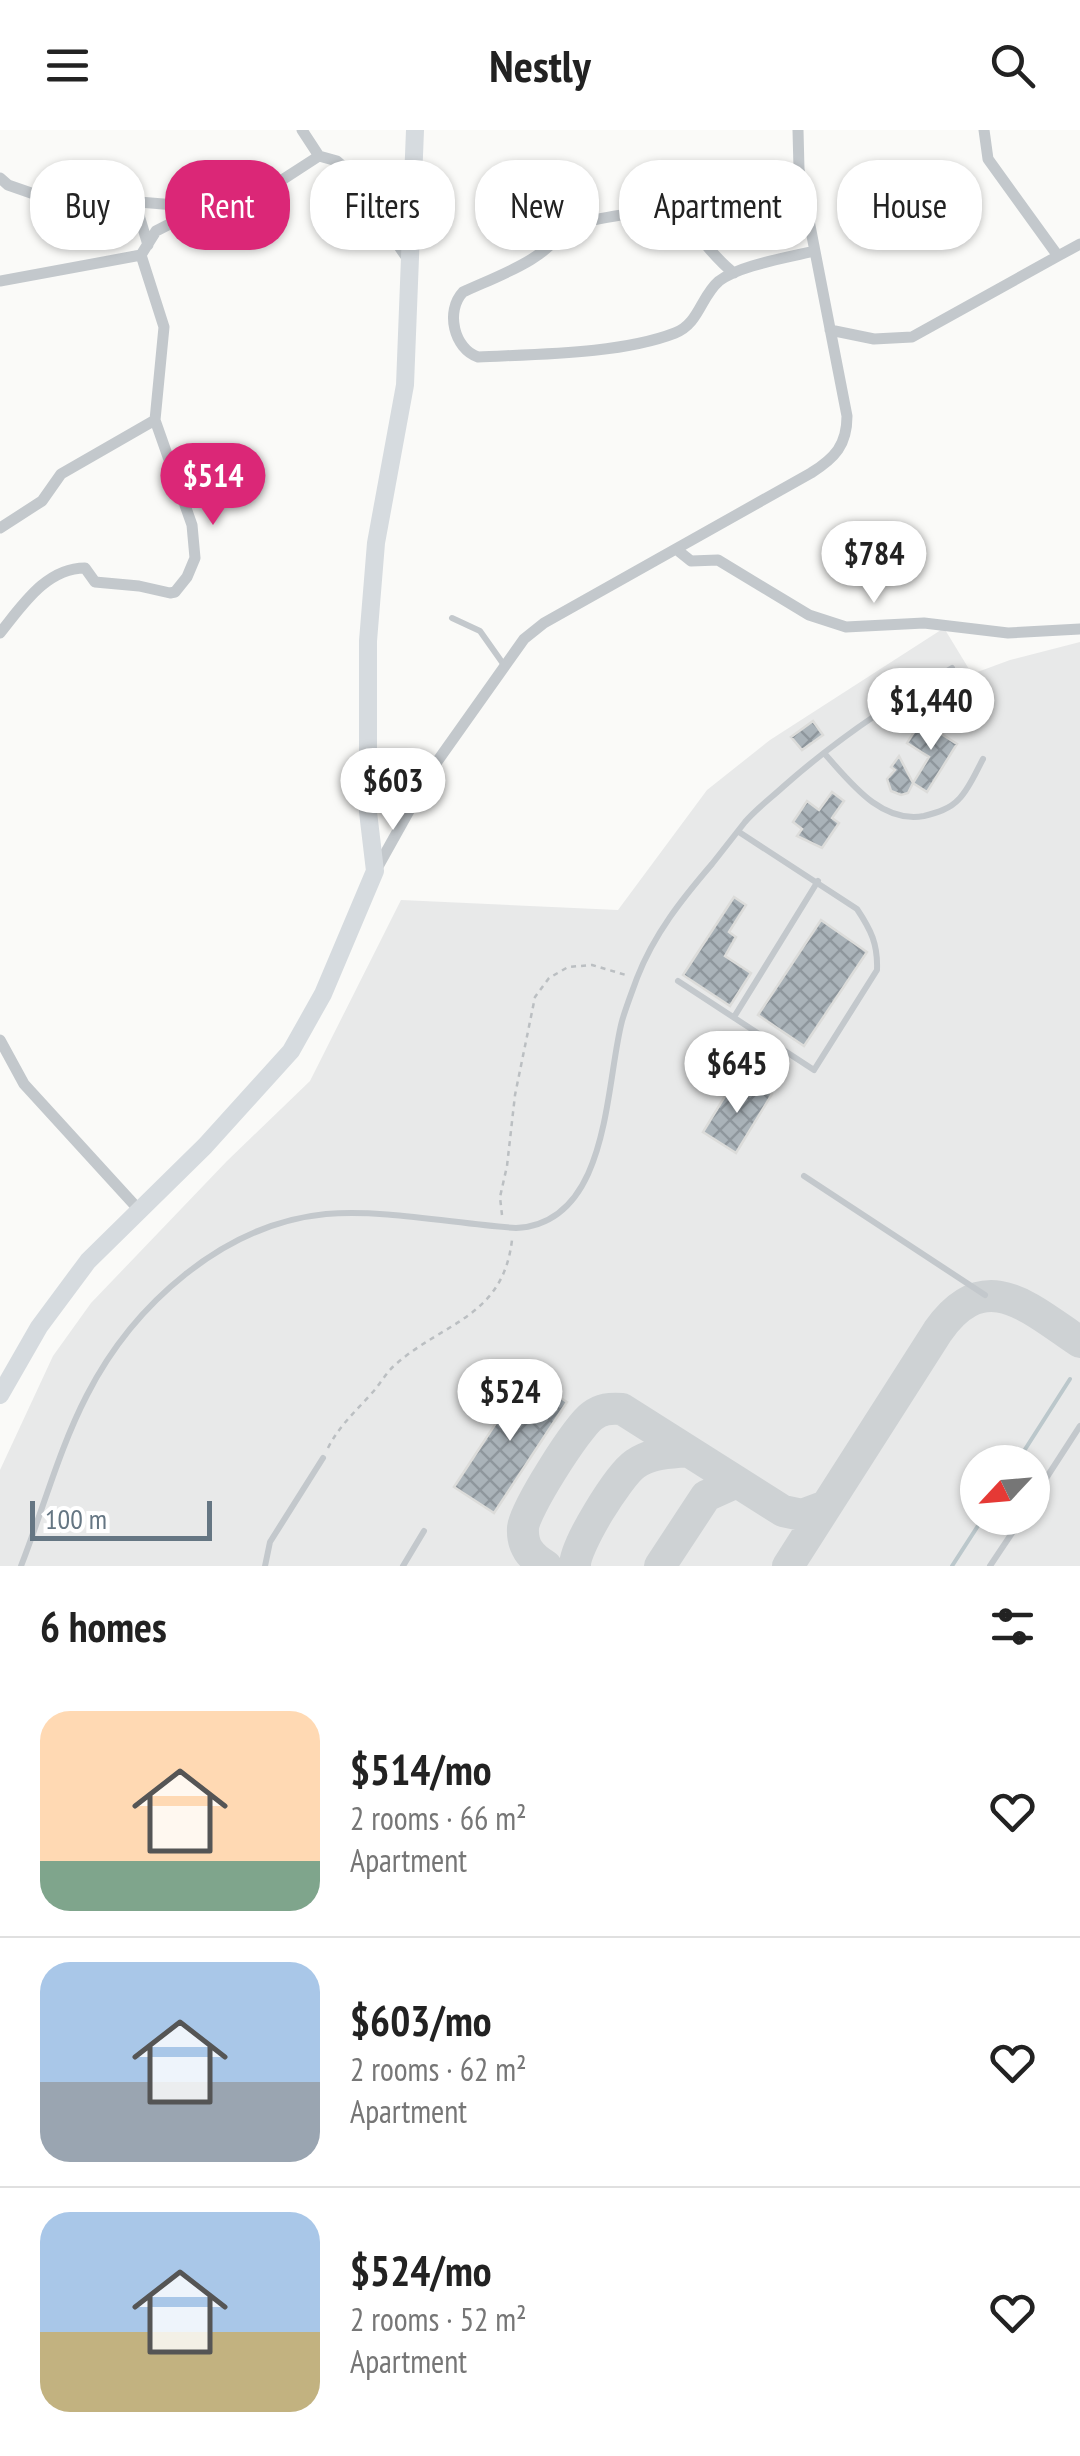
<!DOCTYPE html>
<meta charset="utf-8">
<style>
:root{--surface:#fff;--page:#f6f6f6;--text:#222;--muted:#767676;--line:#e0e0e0;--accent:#db2777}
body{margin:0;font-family:"PT Sans Narrow",sans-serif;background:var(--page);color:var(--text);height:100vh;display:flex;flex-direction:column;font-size:38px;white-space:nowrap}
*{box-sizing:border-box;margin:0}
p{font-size:32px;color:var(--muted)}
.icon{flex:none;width:55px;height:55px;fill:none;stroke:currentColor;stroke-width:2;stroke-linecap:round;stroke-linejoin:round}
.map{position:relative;height:1436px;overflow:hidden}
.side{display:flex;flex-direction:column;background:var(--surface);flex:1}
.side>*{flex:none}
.top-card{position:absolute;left:30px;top:30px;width:1020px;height:90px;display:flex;gap:20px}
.needle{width:65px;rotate:244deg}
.tools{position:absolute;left:960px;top:1315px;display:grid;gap:20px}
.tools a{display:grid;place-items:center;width:90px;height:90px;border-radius:50%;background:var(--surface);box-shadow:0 2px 8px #0004;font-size:50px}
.scale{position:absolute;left:30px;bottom:25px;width:182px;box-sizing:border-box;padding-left:10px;border:5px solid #657683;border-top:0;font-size:28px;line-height:35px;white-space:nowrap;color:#657683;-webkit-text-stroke:8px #fff;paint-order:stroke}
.price{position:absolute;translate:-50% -85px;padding:0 22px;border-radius:35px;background:#fff;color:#222;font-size:32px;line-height:65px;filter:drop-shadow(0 2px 5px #0008)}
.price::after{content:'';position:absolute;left:50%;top:60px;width:30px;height:22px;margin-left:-15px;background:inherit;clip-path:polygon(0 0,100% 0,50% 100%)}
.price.on{background:var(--accent);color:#fff}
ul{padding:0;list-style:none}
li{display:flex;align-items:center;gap:30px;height:250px;padding:0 40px}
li+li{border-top:2px solid var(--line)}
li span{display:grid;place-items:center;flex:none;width:280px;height:200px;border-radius:30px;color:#555}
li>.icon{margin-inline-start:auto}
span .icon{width:120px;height:120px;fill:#fffc;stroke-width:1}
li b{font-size:42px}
h2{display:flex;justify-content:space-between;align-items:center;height:120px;padding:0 40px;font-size:42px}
.pill{padding:0 35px;border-radius:40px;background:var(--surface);box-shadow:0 2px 8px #0004;font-size:35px;line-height:90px}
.pill.on{background:var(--accent);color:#fff}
header{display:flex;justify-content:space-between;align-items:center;height:130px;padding:0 40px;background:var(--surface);font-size:45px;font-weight:700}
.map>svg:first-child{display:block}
</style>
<header><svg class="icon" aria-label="menu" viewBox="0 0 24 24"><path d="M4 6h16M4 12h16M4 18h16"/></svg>Nestly<svg class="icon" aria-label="search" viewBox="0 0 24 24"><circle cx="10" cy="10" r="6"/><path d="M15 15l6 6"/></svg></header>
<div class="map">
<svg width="1080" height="1436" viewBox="0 0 1080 1436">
<defs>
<pattern id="building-cross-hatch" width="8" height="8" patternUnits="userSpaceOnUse" patternTransform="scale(2.5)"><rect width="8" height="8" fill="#aab3b9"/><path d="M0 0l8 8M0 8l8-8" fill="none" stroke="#8e969c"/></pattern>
</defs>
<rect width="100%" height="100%" fill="#fafaf8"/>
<path fill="#e8e9e9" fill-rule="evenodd" d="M944 498 972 544 1010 530 1080 512V1436H0V1340L53 1226 91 1173 227 1031 310 951 401 770 618 780 707 660 770 610ZM978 1332H1032V1388H978Z"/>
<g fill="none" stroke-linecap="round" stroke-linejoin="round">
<path stroke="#bbc7cb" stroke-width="4" d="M1017 1332 1070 1249
M952 1436 983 1388"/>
<path stroke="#ced2d4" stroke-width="32" d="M546 1436C531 1427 522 1417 523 1398 523 1382 577 1297 592 1286 601 1279 610 1278 622 1279L783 1381 802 1385 826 1376
M575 1436C574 1417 618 1346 635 1334 650 1323 670 1323 688 1321
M660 1436 706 1366 737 1352
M788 1436 938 1201C985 1134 1029 1178 1080 1212"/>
</g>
<path fill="url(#building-cross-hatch)" stroke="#dcdcda" stroke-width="2.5" d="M813 591 823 605 802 620 791 607Z
M921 591 957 614 927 662 913 653 929 627 907 613Z
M899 626 913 653 908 663 901 665 891 661 887 649 895 640 891 637Z
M832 662 844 671 832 688 839 693 822 718 797 706 802 699 793 692 807 671 819 680Z
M734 767 746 775 729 802 736 807 725 826 751 843 730 876 683 845Z
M821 790 867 822 804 916 758 885Z
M733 953 750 964 756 954 772 964 736 1023 703 1002Z
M527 1246 567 1272 494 1383 454 1357Z"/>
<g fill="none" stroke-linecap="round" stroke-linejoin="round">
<path stroke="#bbbfc2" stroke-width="2.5" stroke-dasharray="5 5" stroke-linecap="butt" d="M502 1085 500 1067 507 1036 515 965 535 867 549 848 568 837 592 835 626 845
M328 1318C339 1296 355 1282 371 1264 380 1255 386 1242 396 1234 444 1192 503 1187 512 1110"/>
<path stroke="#c3c8cc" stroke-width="6" d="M452 488 480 501 504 535
M824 623C850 652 881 694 924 686 936 683 950 679 959 669 969 659 976 642 983 629
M678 851 814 940 877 840C878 814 871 800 857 779L739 702
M734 887 818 751
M804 1046 985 1165
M1032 1370 1080 1296
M21 1436C43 1380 59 1319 87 1265 133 1175 223 1094 326 1084 385 1079 456 1094 516 1098 610 1093 605 956 622 891 626 877 632 862 637 848 654 804 682 769 712 734 723 720 734 706 745 692 756 679 771 668 784 656 836 610 892 572 952 538
M265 1436 270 1412 323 1328
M403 1436 424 1401
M990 1436 1022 1388"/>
<path stroke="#c3c8cc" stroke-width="11" d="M302 0 319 26
M984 0 988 29 1058 126 1080 114
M0 48 8 55 31 63 223 79 248 72 319 26 337 31 346 39 409 131
M135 72 148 115
M734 143C716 130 706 113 691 98 661 68 600 91 563 96 553 128 492 148 463 162 445 181 454 219 478 227 537 224 621 224 675 203 699 194 701 166 719 151 740 135 787 128 814 121
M0 151 141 125 156 101 199 79
M830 200 874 209 912 207 1058 126
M0 398 42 371 61 344 155 290
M676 419 691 431 718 430 809 485 846 497 924 493 1008 503 1080 499
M0 503C22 476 46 438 85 438L95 452 139 456 170 463 175 462 187 447 195 428 192 395 155 290 164 197 141 125
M376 740 434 636 524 509 544 493 811 343C835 328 847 315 847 286L799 39 798 0
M0 910 24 954 140 1081"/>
<path stroke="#d6dbdf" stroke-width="18" d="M0 1265 39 1197 88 1131 205 1016 291 921 323 864 375 741 368 682V511L376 413 405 255 415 0"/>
</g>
</svg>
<div class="tools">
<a><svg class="needle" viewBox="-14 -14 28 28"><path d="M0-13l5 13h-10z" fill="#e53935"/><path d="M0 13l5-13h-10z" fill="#767676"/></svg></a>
</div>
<div class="scale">100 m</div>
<b class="price on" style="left:213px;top:398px">$514</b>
<b class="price" style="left:874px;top:476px">$784</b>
<b class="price" style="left:931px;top:623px">$1,440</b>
<b class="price" style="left:393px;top:703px">$603</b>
<b class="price" style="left:737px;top:986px">$645</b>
<b class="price" style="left:510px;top:1314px">$524</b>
<div class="top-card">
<a class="pill">Buy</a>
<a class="pill on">Rent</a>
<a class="pill">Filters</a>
<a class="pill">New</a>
<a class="pill">Apartment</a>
<a class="pill">House</a>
</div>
</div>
<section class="side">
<h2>6 homes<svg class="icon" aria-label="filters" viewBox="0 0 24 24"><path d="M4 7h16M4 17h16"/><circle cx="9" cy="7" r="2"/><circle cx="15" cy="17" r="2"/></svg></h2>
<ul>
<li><span style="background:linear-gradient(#ffd9b3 75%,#7fa58c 0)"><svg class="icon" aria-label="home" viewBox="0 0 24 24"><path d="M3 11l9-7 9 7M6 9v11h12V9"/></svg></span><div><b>$514/mo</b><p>2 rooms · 66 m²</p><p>Apartment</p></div><svg class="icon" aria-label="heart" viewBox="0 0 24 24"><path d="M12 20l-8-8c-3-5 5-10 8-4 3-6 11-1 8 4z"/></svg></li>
<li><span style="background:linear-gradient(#a9c7e8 60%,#9aa5b1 0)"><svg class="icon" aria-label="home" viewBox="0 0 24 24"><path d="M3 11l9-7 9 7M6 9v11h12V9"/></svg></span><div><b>$603/mo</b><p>2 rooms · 62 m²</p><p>Apartment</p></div><svg class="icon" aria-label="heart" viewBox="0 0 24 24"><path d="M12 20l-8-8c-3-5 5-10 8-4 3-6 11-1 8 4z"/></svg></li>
<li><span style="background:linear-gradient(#a9c7e8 60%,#c2b280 0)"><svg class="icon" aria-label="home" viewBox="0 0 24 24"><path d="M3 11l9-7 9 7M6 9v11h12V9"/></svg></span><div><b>$524/mo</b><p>2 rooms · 52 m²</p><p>Apartment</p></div><svg class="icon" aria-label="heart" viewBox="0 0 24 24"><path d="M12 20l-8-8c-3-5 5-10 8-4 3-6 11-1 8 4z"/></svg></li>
</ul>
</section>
